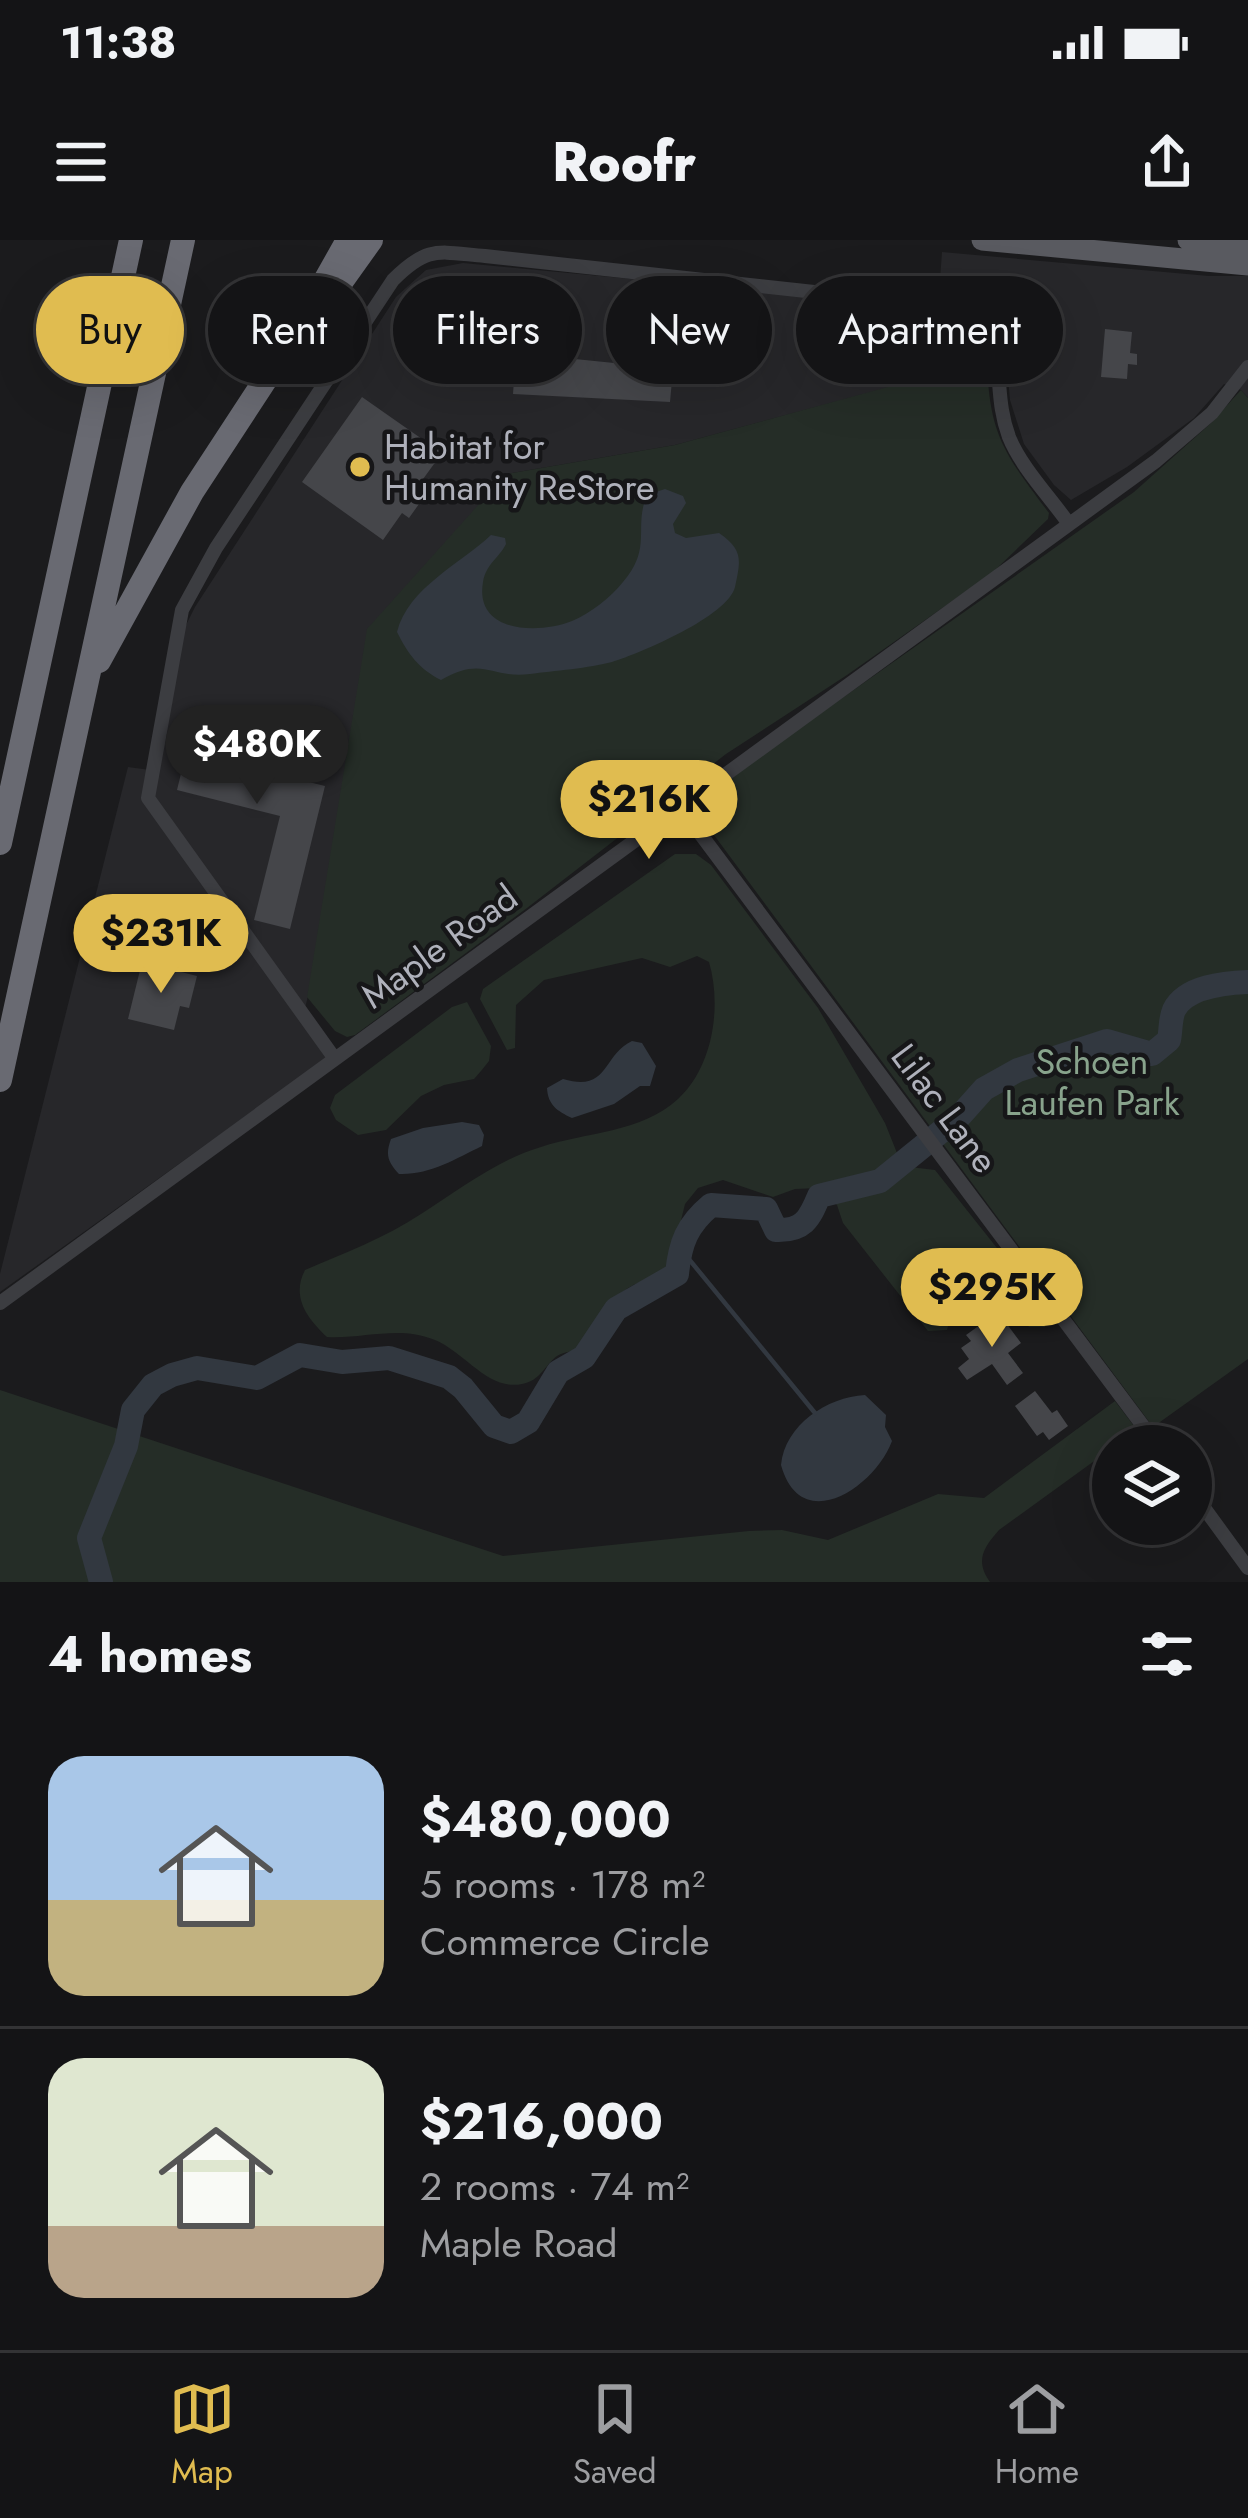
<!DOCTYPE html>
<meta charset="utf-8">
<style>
:root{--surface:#141416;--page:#212123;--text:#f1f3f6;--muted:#9d9ea1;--line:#333335;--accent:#e0bc50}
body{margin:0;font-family:Jost,sans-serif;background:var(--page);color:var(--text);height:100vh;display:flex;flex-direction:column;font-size:45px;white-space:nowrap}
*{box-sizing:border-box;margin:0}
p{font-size:39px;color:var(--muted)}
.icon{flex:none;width:66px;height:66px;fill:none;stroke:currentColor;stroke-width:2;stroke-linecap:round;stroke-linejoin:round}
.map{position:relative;height:1342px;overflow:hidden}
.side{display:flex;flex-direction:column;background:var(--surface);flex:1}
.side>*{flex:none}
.guide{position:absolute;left:36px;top:36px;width:1176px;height:108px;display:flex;gap:24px}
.buttons{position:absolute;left:1092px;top:1185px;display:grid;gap:24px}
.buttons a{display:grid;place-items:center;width:120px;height:120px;border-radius:50%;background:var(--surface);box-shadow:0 12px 48px #0002,0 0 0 3px var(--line);font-size:60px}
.price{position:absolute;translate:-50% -102px;padding:0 27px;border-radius:42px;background:var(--accent);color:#111;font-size:39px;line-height:78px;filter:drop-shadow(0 3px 6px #0008)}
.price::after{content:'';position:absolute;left:50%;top:72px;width:36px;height:27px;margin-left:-18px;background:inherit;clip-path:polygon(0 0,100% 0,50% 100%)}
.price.selected{background:#222;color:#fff}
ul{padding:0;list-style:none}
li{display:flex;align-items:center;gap:36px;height:300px;padding:0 48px}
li+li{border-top:3px solid var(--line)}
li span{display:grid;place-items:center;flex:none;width:336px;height:240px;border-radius:36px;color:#555}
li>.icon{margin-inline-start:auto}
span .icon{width:144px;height:144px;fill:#fffc;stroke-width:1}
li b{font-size:51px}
h2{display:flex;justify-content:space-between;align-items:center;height:144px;padding:0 48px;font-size:51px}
.pill{padding:0 42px;border-radius:54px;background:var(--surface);box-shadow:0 12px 48px #0002,0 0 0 3px var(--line);font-size:42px;line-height:108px}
.pill.selected{background:var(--accent);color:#111}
.status{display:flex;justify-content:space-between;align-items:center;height:84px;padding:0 60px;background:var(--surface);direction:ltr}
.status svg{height:33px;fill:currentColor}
header{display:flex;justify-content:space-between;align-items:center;height:156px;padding:0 48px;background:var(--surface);font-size:54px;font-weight:800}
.menu{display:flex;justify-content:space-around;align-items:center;height:168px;border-top:3px solid var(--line);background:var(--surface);font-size:33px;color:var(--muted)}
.menu a{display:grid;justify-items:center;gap:6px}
.menu .selected{color:var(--accent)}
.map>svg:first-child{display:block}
</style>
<div class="status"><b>11:38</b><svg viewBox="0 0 49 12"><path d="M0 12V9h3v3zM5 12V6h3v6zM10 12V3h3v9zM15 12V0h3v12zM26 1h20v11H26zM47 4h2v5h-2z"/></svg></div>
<header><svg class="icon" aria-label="menu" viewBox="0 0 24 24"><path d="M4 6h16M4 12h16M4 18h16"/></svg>Roofr<svg class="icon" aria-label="share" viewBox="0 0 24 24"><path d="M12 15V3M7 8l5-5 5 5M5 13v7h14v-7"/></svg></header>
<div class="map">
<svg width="1248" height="1342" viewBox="0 0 1248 1342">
<rect width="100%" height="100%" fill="#1b1b1d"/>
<path fill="#27272a" d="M942 12 1209 36H1248V158L1241 150 1224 144 1194 178 1127 227 1071 260 1054 245 1024 204 1010 160 1006 116 675 205 506 234 359 555 304 772 334 813 0 1052V1034L128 527 150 530 184 389 195 367 396 57 426 30 463 23 938 68Z"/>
<path fill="#252d27" d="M987 120C989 196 1005 214 1049 273L1048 279 992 333 847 435 726 514 527 668 355 795 347 797 335 791 307 757 367 389 506 234 675 205Z
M1241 150 1248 158V1119L1153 1187 711 591C693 560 742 532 763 514L1134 252 1210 184Z
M675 614H696L711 625 818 768 885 883 897 913 910 927 935 930 1047 1071 1045 1087H1029L1008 1061 977 1069 964 1066 953 1069 947 1090 928 1091 843 983 837 965 818 948 795 949 773 957 723 940 698 948 685 964 672 1017 660 1037C616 1046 618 1058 593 1092 590 1096 588 1103 583 1107 576 1112 564 1111 557 1116 545 1125 540 1141 522 1144 488 1151 466 1113 435 1100 399 1085 364 1099 327 1097 307 1078 291 1057 305 1030 344 1013 385 998 421 974 459 950 497 920 541 907 586 892 641 893 678 859 713 827 722 766 709 722L697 716 670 727 642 718 544 740 516 765 515 808 507 810 480 759 483 749Z
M467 762 491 806 489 821 481 831 474 839 444 845 421 856 386 890 358 895 336 880 330 868 335 855 452 767Z
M0 1150 503 1316 749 1291 782 1290 828 1300 938 1254 984 1258 1115 1161 1137 1190 999 1290C983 1308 975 1321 990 1342H0Z"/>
<path fill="#323840" d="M665 249 683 256 686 263 673 284 675 293 686 298 719 293C743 310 741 319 735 347 728 376 641 413 612 422 590 428 553 431 530 434 490 439 484 415 441 440 419 429 408 414 397 392 408 348 460 324 491 295L505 298 506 304C499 318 486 324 483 342 474 394 540 394 572 381 591 373 610 358 623 342 653 307 633 288 647 255Z
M632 801 642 803 656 826 650 846H640L614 864 572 878C557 871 548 865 547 848L563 839C609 853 602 815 632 801Z
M462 882 479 885 484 895 482 906C455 919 430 935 399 934 388 922 385 915 391 899L423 888Z
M865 1155 886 1175 885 1187 892 1201C875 1247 801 1297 781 1225 785 1185 827 1157 865 1155Z"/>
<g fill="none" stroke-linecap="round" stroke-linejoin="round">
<path stroke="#323840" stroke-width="4.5" d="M679 1007 815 1173"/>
<path stroke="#323840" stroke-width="24" d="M101 1342 89 1298 126 1206 133 1170 153 1145 172 1135 197 1128 257 1138 300 1115 342 1122 389 1118 449 1137 463 1148 494 1186 511 1192 528 1182 558 1132 584 1117 616 1069 677 1034C680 1003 687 985 711 965L766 969 776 990C803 991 809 980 819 956L880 941 959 877 984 849 1018 830 1107 801 1152 814 1169 800C1171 790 1170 779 1174 770 1186 746 1225 743 1248 742"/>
</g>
<path fill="#45464a" d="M436 59 500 69 491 132 427 122Z
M1105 89 1132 92 1130 113 1137 114V125L1128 124 1127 139 1101 137Z
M516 113 673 129 670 162 513 154Z
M362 157 442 213 410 257 419 264 409 278 402 273 383 300 302 242Z
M194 480 267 498 260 530 325 546 290 689 254 680 280 576 177 550Z
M142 722 197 736 189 768 180 766 174 790 128 779Z
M998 1072 1021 1103 1008 1113 1023 1133 1007 1145 992 1124 967 1140 958 1128 969 1119 961 1108 971 1101 966 1095Z
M1035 1151 1052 1173 1057 1170 1068 1186 1049 1200 1043 1192 1037 1196 1015 1166Z"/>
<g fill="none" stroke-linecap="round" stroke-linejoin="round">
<path stroke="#3c3d41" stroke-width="14" d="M681 568 1158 1206
M335 819 148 558 182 370 216 308 393 40C428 5 438 12 485 16L961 68C1014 106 989 143 1009 197 1021 227 1050 257 1069 284
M0 1063 1156 221 1212 173 1248 127
M1191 1250 1248 1328"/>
<path stroke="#595a60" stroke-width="21" d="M982 0 1248 25
M1188 0 1248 5"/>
<path stroke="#696a72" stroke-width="24" d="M336 49 371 0
M99 421 192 252 294 96 348 0
M0 603 131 0
M0 840 183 0"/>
</g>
<circle fill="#e0bc50" stroke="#161618" stroke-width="4.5" cx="360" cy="227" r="12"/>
<g text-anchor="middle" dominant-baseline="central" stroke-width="9" stroke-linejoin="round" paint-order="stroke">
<g font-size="36" fill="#afb1bb" stroke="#161618" text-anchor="start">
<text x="384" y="206">Habitat for<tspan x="384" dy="41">Humanity ReStore</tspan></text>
</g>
<g font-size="36" fill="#afb1bb" stroke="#161618">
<text transform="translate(439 706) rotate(-36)">Maple Road</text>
<text transform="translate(945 868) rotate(53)">Lilac Lane</text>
</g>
<g font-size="36" fill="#88a38c" stroke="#161618">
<text x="1092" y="821">Schoen<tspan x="1092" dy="41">Laufen Park</tspan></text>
</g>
</g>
</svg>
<div class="buttons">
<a><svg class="icon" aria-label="layers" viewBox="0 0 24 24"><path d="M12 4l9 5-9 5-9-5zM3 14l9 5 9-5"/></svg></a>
</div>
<b class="price selected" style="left:257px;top:567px">$480K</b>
<b class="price" style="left:649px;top:622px">$216K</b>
<b class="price" style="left:161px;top:756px">$231K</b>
<b class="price" style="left:992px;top:1110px">$295K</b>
<div class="guide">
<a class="pill selected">Buy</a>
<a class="pill">Rent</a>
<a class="pill">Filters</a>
<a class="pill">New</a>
<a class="pill">Apartment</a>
</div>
</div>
<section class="side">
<h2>4 homes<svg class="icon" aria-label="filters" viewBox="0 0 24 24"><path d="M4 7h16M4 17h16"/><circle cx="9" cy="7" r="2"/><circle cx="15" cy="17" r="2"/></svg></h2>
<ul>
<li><span style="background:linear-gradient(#a9c7e8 60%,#c2b280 0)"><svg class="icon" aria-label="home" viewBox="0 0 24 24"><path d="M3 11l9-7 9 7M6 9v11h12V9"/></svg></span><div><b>$480,000</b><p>5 rooms · 178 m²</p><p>Commerce Circle</p></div></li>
<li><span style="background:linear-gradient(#dfe7d0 70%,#b9a48a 0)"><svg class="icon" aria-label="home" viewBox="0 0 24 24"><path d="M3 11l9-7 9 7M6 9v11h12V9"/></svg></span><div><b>$216,000</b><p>2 rooms · 74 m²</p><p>Maple Road</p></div></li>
</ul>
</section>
<nav class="menu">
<a class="selected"><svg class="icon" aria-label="map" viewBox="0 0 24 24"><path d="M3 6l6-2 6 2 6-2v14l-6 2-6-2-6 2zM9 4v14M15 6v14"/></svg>Map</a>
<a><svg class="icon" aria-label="saved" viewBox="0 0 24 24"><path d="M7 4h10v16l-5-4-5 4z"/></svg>Saved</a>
<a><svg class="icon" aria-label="home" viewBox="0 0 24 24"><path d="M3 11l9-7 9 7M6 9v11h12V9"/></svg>Home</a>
</nav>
